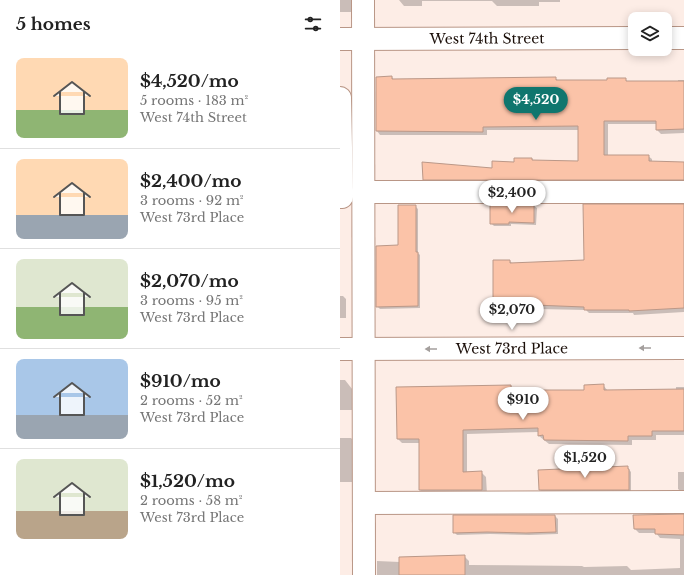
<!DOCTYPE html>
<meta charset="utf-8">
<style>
:root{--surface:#fff;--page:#f2f2f2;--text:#222;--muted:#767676;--line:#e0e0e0;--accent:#0f766e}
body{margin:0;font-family:"Libre Baskerville",serif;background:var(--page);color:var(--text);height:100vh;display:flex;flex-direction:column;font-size:15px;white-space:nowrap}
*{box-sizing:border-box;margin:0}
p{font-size:13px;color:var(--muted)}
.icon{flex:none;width:22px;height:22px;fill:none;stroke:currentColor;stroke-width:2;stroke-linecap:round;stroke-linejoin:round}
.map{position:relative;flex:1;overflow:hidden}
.panel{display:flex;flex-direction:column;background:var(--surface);width:340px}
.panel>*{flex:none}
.tools{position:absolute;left:288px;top:12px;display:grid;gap:8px}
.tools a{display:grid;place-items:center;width:44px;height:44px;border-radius:8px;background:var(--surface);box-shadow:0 2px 10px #0003;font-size:20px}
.price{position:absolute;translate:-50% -34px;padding:0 9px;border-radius:14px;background:#fff;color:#222;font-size:13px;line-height:26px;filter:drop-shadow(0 1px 2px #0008)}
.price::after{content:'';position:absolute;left:50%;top:24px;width:12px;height:9px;margin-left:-6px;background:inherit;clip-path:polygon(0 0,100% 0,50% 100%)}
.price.selected{background:var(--accent);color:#fff}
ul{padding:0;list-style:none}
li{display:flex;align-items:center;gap:12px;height:100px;padding:0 16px}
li+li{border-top:1px solid var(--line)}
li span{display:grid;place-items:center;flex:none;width:112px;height:80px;border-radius:8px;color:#555}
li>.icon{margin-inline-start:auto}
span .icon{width:48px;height:48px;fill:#fffc;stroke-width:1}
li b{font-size:17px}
h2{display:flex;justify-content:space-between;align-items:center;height:48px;padding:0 16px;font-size:17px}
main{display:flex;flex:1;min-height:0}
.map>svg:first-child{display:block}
</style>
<main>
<section class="panel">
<h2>5 homes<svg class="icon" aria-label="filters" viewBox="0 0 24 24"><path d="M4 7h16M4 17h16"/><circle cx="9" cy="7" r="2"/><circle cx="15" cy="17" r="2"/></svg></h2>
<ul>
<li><span style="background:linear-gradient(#ffd9b3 65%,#8fb573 0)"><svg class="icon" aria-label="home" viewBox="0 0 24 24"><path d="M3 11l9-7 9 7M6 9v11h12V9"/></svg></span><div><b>$4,520/mo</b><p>5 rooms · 183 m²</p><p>West 74th Street</p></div></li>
<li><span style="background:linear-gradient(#ffd9b3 70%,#9aa5b1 0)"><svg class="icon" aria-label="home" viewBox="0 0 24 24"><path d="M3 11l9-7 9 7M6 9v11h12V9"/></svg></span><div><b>$2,400/mo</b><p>3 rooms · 92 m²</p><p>West 73rd Place</p></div></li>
<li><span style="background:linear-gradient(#dfe7d0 60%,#8fb573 0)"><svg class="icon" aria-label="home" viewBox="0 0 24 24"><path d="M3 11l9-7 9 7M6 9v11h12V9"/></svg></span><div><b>$2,070/mo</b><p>3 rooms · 95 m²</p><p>West 73rd Place</p></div></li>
<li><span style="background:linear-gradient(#a9c7e8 70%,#9aa5b1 0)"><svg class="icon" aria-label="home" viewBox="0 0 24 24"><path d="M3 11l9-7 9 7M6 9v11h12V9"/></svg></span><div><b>$910/mo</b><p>2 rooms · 52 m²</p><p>West 73rd Place</p></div></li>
<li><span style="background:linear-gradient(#dfe7d0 65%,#b9a48a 0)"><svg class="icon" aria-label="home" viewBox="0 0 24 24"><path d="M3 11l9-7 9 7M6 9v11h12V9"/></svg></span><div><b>$1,520/mo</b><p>2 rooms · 58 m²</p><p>West 73rd Place</p></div></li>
</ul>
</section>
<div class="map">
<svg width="344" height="575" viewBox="0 0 344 575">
<rect width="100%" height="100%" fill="#fdede6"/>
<path fill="#0003" d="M0 0H17L16 12H0Z
M59 0H220V2H199V6H157L152 1H82V6H64Z
M52 77 54 80 215 78 219 81H268L285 79 288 82H338V80H344V133L321 134 317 130V124H268V156H308L312 159V162L344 163V183H88L84 179 153 169 192 159 194 161 239 162V130H147V135H40L37 131V78Z
M344 205V312L294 315 293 313H249L246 310 198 309V314H180L177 311H158L154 307 170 261 173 264 245 261Z
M75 206 78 209V253L80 255V308L40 309 37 306Z
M194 206 197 208 196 225 171 224V226H154L151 223Z
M0 296H3L6 299V318H0Z
M0 380H5L16 394V410H0Z
M263 385 268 391 336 390V387H344V435H316V440H292V445L209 444 199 436V432L127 434V473L141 472 146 477 147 494H84L80 490V443H62L58 439 171 386 176 391H245Z
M0 438H11L16 443V482H0Z
M287 467 291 472V492H202L200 490Z
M338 472H344V494L338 489Z
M114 516H215L218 519V534L189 535 150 534 117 535 114 532Z
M344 516V575H37V561L60 562 124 556 129 561V565L242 566 244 567 287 566 291 570 340 568V539L320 538 316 533H299L295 529Z"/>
<path fill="#fbc3a8" stroke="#bb9888" d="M52 76V79L216 77V80H267V78H286V81H344V129L316 130V121H264V155H309V161L344 162V180H83L82 162 152 168V161L174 162V158H192V160L238 161V126L143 127V132L36 131V77Z
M150 204H194V223L169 222V224H150Z
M243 204H344V308L289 311V310H244V307L194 305V310L175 311V308H153V260H170V263L244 260Z
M58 205H76V252H78V306L36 307V246L58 245Z
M264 384V390L344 389V431H312V436H288V441L204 440 203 435 198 436V428L123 430V472L142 471V490H79V439H57L56 387 171 385V390H244V385Z
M288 466V469H289V490H199L198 470Z
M344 514V535L315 534V529H294L293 515Z
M113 515H215L216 532 186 533 147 532 113 533Z
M125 555V575H59V557Z"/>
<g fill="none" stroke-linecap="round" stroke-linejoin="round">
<defs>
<g id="minor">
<path d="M23 0 24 575"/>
<path d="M325 38H344"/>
<path id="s1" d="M0 39 295 38"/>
<path d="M0 98 2 197H0"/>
<path d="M23 192H344"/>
<path id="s2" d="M0 349 344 348"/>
<path d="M24 503 344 502"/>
</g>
</defs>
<use href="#minor" stroke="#b99686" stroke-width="24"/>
<use href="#minor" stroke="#fff" stroke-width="22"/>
</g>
<defs><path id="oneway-solid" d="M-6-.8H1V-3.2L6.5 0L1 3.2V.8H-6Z"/></defs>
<g fill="#a49f9d">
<use href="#oneway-solid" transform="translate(305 348) rotate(180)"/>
<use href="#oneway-solid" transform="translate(91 349) rotate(180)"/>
</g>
<g text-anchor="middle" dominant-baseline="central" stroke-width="4" stroke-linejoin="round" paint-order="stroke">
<g font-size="14" fill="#1b0f09" stroke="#fdede6">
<text stroke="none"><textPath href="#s1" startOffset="147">West 74th Street</textPath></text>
<text stroke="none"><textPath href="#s2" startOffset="172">West 73rd Place</textPath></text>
</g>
</g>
</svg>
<div class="tools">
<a><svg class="icon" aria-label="layers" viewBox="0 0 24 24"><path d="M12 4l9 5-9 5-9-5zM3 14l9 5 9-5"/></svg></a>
</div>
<b class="price selected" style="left:196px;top:121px">$4,520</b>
<b class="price" style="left:172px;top:214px">$2,400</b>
<b class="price" style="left:172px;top:331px">$2,070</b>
<b class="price" style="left:183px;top:421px">$910</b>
<b class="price" style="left:245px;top:479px">$1,520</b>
</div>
</main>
